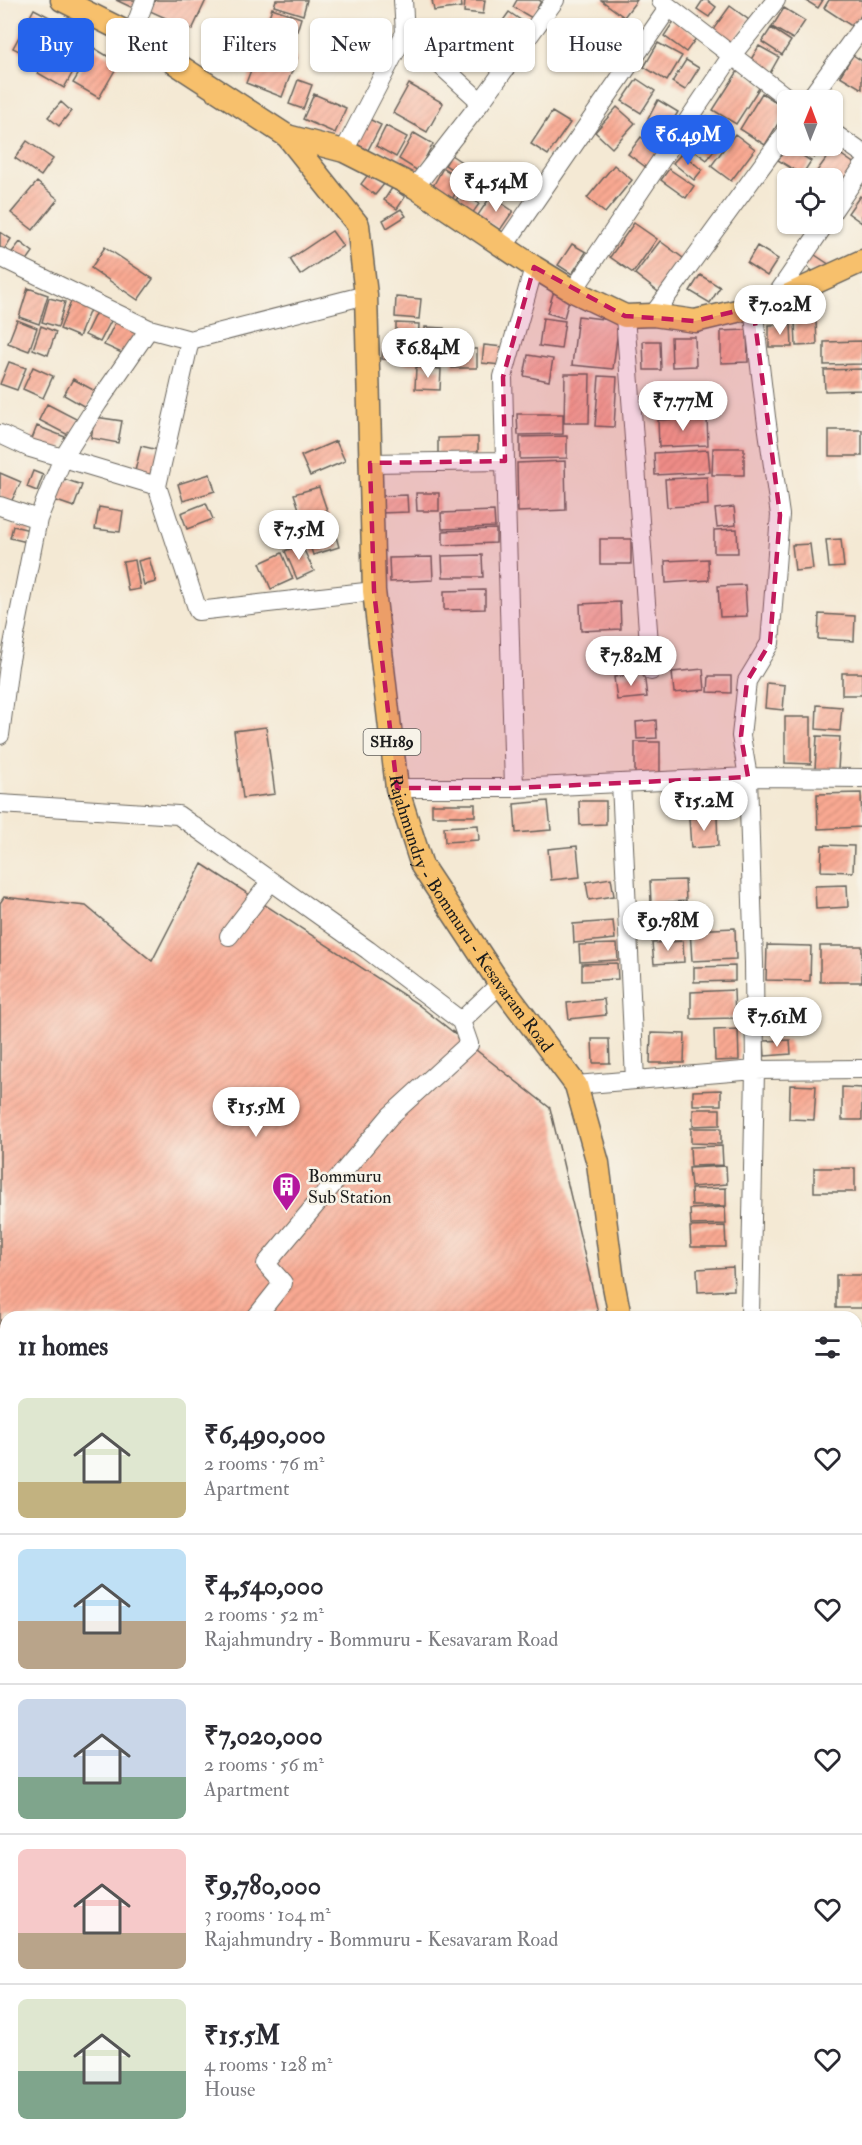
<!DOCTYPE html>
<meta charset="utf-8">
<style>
:root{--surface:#fff;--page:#f7f7f7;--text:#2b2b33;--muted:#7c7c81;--line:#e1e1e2;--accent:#2563eb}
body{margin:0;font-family:"IM FELL Double Pica",serif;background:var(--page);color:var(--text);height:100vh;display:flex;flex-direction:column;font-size:22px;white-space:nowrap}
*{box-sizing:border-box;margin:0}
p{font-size:20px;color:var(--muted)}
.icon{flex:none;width:33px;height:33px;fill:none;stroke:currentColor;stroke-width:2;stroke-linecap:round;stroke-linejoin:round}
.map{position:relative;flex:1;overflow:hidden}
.drawer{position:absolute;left:0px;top:1311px;width:862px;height:834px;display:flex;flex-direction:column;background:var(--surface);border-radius:18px 18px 0 0;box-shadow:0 2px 4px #0004}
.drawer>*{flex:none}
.guide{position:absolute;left:18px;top:18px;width:826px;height:54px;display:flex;gap:12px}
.needle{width:39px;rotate:1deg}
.controls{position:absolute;left:777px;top:90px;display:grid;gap:12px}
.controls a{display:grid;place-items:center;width:66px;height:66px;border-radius:9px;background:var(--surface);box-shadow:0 2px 4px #0004;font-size:30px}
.price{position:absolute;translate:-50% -51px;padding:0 14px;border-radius:21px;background:#fff;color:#222;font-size:20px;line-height:39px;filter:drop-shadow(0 2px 3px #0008)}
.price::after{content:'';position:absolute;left:50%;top:36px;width:18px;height:14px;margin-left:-9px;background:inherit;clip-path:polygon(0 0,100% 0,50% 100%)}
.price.active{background:var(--accent);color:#fff}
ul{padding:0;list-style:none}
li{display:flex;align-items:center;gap:18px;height:150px;padding:0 18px}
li+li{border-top:2px solid var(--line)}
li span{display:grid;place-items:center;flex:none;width:168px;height:120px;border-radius:9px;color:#555}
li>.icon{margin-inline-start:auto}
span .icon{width:72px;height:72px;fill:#fffc;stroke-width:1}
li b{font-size:26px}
h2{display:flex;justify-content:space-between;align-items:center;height:72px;padding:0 18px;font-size:26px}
.chip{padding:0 21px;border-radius:9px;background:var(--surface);box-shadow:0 2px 4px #0004;font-size:21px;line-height:54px}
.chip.active{background:var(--accent);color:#fff}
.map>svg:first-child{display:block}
</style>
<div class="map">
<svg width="862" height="2145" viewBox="0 0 862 2145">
<defs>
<pattern id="building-hatch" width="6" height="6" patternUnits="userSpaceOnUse" patternTransform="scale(1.5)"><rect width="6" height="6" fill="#f9a992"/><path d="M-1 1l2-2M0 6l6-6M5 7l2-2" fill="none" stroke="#d5917d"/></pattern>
</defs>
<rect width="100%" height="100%" fill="#f7f3e8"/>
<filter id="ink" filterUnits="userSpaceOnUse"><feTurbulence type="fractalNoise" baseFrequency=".0167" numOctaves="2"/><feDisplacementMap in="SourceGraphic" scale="12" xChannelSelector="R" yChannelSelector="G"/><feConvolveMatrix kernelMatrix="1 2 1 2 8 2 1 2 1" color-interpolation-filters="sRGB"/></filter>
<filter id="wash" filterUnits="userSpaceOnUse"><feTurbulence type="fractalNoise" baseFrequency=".008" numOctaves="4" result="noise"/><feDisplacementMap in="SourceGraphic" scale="24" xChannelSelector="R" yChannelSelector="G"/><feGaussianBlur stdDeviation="1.35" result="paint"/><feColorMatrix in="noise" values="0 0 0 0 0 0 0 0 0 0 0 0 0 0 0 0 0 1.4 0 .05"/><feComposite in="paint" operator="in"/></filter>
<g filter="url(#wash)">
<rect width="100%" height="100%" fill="#f4e9d4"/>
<g id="blocks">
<path fill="url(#building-hatch)" d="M116 0H137L133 8Z
M155 0H206L192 30 150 11Z
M276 0H307L303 15 274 6Z
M432 0H461L462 7 434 11Z
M465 0H485L483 14 464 12Z
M517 0H539L541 1 532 18 513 7Z
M601 0H637L624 17Z
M703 0H707L716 7 709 17 697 9Z
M805 0H823L818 8Z
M829 0H862V14L853 27 824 8Z
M730 6 749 20 731 45 712 31Z
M272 8 301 18 297 31 267 22Z
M784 8 805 21 793 39 772 27Z
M34 9 57 21 37 60 13 48Z
M509 12 525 23 515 37 499 26Z
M674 21 697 37 686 52 664 36Z
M267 24 294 33 289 50 261 41Z
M771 28 791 41 782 55 762 42Z
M58 35 85 50 64 88 38 73Z
M658 43 682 56 667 81 644 67Z
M261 44 297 58 282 97 246 83Z
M759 46 779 57 770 73 750 61Z
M94 48 119 63 99 98 73 83Z
M853 55 862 61V89L840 76Z
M686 60 699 68 685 90 672 82Z
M738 71 761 85 736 124 713 110Z
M637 79 655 91 641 113 622 101Z
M298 80 312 85 303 109 289 104Z
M409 84 443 103 427 132 393 113Z
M762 93 787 109 765 145 740 129Z
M314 94 346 108 335 133 303 119Z
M658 100 678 112 666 132 647 121Z
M61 102 71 111 59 126 48 117Z
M617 107 635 123 612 148 595 132Z
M552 112 570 123 548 155 531 144Z
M707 116 728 132 707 160 685 144Z
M367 118 381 125 368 150 354 143Z
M386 126 407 137 396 157 376 146Z
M414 133 433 144 418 171 399 159Z
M735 134 755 149 731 181 711 166Z
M641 137 660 151 647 168 628 154Z
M27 141 53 159 41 176 15 158Z
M787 146 811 161 802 175 778 160Z
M797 146H824L814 158Z
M833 149 856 165 837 191 832 188V178H819L814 175Z
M682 153 702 170 694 180 673 163Z
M451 155 472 169 465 178 445 165Z
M614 165 632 180 605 213 587 198Z
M443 168 463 180 451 201 431 190Z
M669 169 694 186 686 198 661 180Z
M370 172 385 183 375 195 361 184Z
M37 182 58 199 33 230 11 213Z
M392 188 405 197 397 209 384 200Z
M463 191 479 204 472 214 456 200Z
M491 196 513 211 500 230 478 215Z
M860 196 862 198V223L848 213Z
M401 209 406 216 387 228 383 220Z
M634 223 657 239 633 273 610 257Z
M332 231 343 246 300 275 290 259Z
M0 232 11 239 0 256Z
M660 241 687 261 661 294 635 274Z
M20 242 33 252 23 266 9 256Z
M572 244 586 252 572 274 558 265Z
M757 246 778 259 767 276 747 263Z
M105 247 153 279 138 300 91 268Z
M809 251 830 265 822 277 801 263Z
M700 275 720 287 710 303 690 291Z
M28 288 48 295 39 324 19 317Z
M554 291 570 296 564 318 547 313Z
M396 297 421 299 419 319 395 317Z
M49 298 65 302 58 327 42 322Z
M72 299 91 307 79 337 60 329Z
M97 310 113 317 100 342 85 335Z
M578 316 619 321 613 369 572 365Z
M118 317 139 327 126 355 104 345Z
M543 318 565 321 561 349 539 346Z
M17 320 37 328 29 351 8 343Z
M795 320H816L817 345 796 346Z
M396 323 419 324 418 343 396 342Z
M791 324 792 347H769V325Z
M41 326 56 332 48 355 33 349Z
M425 327 444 328V344H425Z
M747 330 748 362 721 363V331Z
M671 337H695L696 366 672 367Z
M643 341H660L661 370H644Z
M862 341V364L824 365V342Z
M484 345 503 347 501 365 482 363Z
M383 347 401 348 400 360 382 359Z
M405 349 432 351 431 366 403 364Z
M452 349H477V368H452Z
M528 355 553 359 549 381 524 376Z
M9 362 26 368 17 390 0 384Z
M33 367 53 376 43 398 23 389Z
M416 367 441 369 440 390 415 389Z
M862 369V390L825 391 824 370Z
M565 374H590L589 423H564Z
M599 376 617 377 614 427 595 426Z
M73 379 97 392 87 408 64 395Z
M47 404 80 421 72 437 39 420Z
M517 414H563V434L518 435Z
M95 417 122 421 118 443 91 438Z
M707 417 708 445 659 447 658 420Z
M37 426 65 437 59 455 30 444Z
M829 430H862V456H829Z
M567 436V458L520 459V437Z
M478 437V457L438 458V438Z
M336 441 345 461 310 476 301 456Z
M141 446 163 451 157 476 135 471Z
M713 448H744V475H712Z
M708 450 710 472 655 475 654 453Z
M565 461 566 510 518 512 517 463Z
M33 471 43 475 37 491 27 487Z
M0 473 21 482 11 502 0 497Z
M210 474 215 491 183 501 178 484Z
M58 477 82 485 74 507 51 499Z
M707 477 708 505 667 507 665 479Z
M319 487 330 519 305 527 294 494Z
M416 493H439V511H417Z
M407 495 408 512 380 513 379 496Z
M206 503 213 519 187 529 181 513Z
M99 507 123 511 120 532 95 529Z
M734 507 736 525 717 527 715 509Z
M494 511 495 527 442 529 441 513Z
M332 522 339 547 313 555 305 530Z
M13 526 30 530 27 542 10 538Z
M496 529V543L443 545V531Z
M737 529 738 553H714V530Z
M600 539H631V564H600Z
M841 539 844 567 829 568 826 540Z
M301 544 314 571 297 579 285 551Z
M810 544 813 569 795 571 792 545Z
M282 553 293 579 271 589 260 563Z
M482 555 483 577H443L442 556Z
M432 557 433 580 390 582 389 558Z
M149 558 156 582 144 585 138 561Z
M708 559 709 580 666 583 665 561Z
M135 560 140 589 128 591 123 562Z
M745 585 747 616 720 617 718 586Z
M485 590V609L444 610V591Z
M620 602 621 629 581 631 580 604Z
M819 614 855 616 854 641 818 639Z
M703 669 705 690 674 693 672 672Z
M644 673 647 697 617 700 614 677Z
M842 673H862V695H842Z
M709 676H731V693L708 692Z
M767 683 785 685 783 710 765 708Z
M817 705 842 707 840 731 816 729Z
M785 717H811V764L785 763Z
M656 720 657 738 637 739 636 722Z
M266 727 275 794 243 798 234 731Z
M817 736 840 737 838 770 815 769Z
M635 742H660V777H635Z
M861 793 862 827 818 829 817 794Z
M548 801 551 830 516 833 514 804Z
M579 801H606V824L580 825Z
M432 804H475V816H432Z
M717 816 718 846 691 848 689 818Z
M478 825 479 840 445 842 444 827Z
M822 845 854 846 853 872 821 871Z
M577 846 580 877 551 880 548 849Z
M202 864 416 1003 550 1108 599 1317H6V1685L0 1688V903L4 897 86 906 152 961Z
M611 878 614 896 589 900 586 882Z
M685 880 686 901 651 903 650 881Z
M847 885 848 907 816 909 815 886Z
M686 906 687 933 648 935 647 908Z
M613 921 615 939 574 943 573 924Z
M735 928 736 959 692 961 690 930Z
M683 941 684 962 654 964 652 943Z
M617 944 618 960 580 962 579 945Z
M767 945 811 946 810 981 766 980Z
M820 946H862V982H820Z
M617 963 618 979 582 981V964Z
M735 966V981L694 982V967Z
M734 990 735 1018 691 1019V992Z
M604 999 606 1015 569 1019 567 1003Z
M766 1016H800V1032H766Z
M738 1029 739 1060 715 1061 714 1030Z
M651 1033 685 1034 684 1063H650Z
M592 1039H609L610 1063H593Z
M790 1040 791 1054 765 1056 764 1041Z
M790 1085 816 1086 814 1120 789 1119Z
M842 1087 862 1088V1120H842Z
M721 1090V1105H693V1091Z
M693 1109H720V1125L693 1126Z
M691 1128H721V1144L691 1143Z
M722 1146 723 1165 691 1166 690 1147Z
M726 1166 727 1184 691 1187 689 1168Z
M814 1168H855V1192H814Z
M726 1188V1206H692L691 1189Z
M725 1207 726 1224 691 1225 690 1209Z
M725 1226 726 1247H691L690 1227Z
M733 1267 734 1290 698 1292 697 1269Z
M836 1275H862V1308H836Z
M859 1369H862V1396H859Z
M856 2094 862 2096V2145H548L551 2139H856Z"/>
</g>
</g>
<g filter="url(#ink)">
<use href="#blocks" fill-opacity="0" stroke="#68645c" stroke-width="1.5"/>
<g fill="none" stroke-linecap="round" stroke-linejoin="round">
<defs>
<path id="minor" d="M661 1 790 100
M405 33 481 102
M132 35 145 0
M809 100 862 27
M832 132 862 153
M344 151 405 33 403 0
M415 187 481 102 555 0
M832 212 862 168
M504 246 669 7
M0 257 149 329 190 340 366 295
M573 291 732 55 776 0
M771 303 825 224
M653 315 788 130
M625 316 651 671
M190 340 157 486 198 611 374 591
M0 434 30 448 157 486
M505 461 514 788
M370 463 505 461 503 377 534 267
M0 506 38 519 9 665 0 735
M38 519 63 458 98 403 149 329
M621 783 635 1080
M397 788H514L748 777 862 778
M0 804 178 815 368 950 461 1021 500 984
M229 936 271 881
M576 1085 755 1070 862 1069
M256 1317 283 1283 266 1264 390 1116 469 1044 461 1021
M750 1317 755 1070 754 963 748 777 741 736 747 681 770 643 780 515 766 417 753 307
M856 1334H862
M0 1872 6 1878
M170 2139 178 2145
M112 2145 118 2139"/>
<g id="major">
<path id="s1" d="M62 0 132 35 287 136 358 225 366 295 374 591 397 788 422 866 500 984 576 1085 598 1163 613 1281 620 1317"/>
<path d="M287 136 344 151 415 187 534 267 573 291 625 316 653 315 695 321 771 303 862 261"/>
<path d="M856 1750 862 1754"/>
</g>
</defs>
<use href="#minor" stroke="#68645c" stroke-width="20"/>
<use href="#major" stroke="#68645c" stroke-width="25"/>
<use href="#minor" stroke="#fff" stroke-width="18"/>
<use href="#major" stroke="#f7c06c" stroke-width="22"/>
</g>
</g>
<path fill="#c2185b" fill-opacity="0.2" stroke="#c2185b" stroke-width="4.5" stroke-dasharray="12 8" stroke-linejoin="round" d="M534 267 625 316 695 321 753 307 780 515 770 643 747 681 741 736 748 777 514 788H397L374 591 370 463 505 461 503 377Z"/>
<defs>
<symbol id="building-pin" viewBox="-11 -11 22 30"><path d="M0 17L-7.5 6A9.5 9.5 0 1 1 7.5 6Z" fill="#b5179e" stroke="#f7f3e8"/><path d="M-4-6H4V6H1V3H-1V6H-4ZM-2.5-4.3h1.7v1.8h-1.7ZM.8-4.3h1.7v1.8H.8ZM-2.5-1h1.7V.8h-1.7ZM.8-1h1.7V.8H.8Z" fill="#fff"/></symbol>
</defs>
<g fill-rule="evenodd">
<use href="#building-pin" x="270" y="1170" width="33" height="45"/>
</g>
<g text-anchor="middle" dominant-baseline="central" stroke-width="5" stroke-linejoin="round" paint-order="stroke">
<rect fill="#f7f3e8" stroke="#5e5c59" stroke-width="1.5" x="363.5" y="729" width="57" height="26" rx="4.5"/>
<g font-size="16" font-weight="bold" fill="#1c1c1c">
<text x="392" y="742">SH189</text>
</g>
<g font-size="18" fill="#1c1c1c" stroke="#f7f3e8">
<text stroke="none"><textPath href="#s1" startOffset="1088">Rajahmundry - Bommuru - Kesavaram Road</textPath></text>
</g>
<g font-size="18" fill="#1c1c1c" stroke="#f7f3e8" text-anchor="start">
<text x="308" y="1176">Bommuru<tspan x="308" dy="21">Sub Station</tspan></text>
</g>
</g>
</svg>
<div class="controls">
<a><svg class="needle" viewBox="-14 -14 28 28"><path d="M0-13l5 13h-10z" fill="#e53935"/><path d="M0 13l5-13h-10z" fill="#7c7c81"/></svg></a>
<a><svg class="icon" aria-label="locate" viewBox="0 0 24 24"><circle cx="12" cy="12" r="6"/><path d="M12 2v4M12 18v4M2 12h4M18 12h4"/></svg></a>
</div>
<b class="price active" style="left:688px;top:166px">₹6.49M</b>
<b class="price" style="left:496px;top:213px">₹4.54M</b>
<b class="price" style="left:780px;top:336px">₹7.02M</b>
<b class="price" style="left:428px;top:379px">₹6.84M</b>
<b class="price" style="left:683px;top:432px">₹7.77M</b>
<b class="price" style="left:299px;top:561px">₹7.5M</b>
<b class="price" style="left:631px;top:687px">₹7.82M</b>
<b class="price" style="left:704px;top:832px">₹15.2M</b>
<b class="price" style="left:668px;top:952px">₹9.78M</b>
<b class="price" style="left:777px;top:1048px">₹7.61M</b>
<b class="price" style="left:256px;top:1138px">₹15.5M</b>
<div class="guide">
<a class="chip active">Buy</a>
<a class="chip">Rent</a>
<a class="chip">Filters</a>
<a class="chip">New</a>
<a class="chip">Apartment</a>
<a class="chip">House</a>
</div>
<section class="drawer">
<h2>11 homes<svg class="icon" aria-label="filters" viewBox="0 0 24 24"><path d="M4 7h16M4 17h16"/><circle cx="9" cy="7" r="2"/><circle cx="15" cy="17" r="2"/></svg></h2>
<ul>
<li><span style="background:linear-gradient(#dfe7d0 70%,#c2b280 0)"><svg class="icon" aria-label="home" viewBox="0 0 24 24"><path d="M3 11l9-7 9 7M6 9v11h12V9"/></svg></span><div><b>₹6,490,000</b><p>2 rooms · 76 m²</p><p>Apartment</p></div><svg class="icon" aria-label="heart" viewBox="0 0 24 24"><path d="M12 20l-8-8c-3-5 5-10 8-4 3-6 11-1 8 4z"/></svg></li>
<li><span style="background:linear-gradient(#bfe0f5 60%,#b9a48a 0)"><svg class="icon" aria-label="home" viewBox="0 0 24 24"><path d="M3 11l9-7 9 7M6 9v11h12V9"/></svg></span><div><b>₹4,540,000</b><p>2 rooms · 52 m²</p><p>Rajahmundry - Bommuru - Kesavaram Road</p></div><svg class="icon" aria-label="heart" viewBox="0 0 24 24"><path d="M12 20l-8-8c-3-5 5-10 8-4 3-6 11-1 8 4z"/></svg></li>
<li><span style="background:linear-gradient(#c9d6e8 65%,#7fa58c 0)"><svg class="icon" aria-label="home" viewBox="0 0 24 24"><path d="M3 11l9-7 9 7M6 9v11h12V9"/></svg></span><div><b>₹7,020,000</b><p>2 rooms · 56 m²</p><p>Apartment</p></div><svg class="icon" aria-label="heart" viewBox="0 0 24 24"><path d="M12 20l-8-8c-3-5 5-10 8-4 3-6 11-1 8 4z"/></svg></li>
<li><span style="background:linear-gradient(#f6c9c9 70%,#b9a48a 0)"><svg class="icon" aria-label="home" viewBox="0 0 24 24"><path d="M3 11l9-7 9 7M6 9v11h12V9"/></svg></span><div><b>₹9,780,000</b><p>3 rooms · 104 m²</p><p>Rajahmundry - Bommuru - Kesavaram Road</p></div><svg class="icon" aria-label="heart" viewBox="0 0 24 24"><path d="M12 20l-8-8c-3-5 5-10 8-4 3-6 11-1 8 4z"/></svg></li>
<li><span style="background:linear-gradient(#dfe7d0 60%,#7fa58c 0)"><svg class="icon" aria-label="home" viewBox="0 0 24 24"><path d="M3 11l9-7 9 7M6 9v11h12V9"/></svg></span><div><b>₹15.5M</b><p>4 rooms · 128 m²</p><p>House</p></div><svg class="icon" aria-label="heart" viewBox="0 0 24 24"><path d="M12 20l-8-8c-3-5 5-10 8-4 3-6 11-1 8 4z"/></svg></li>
</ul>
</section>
</div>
